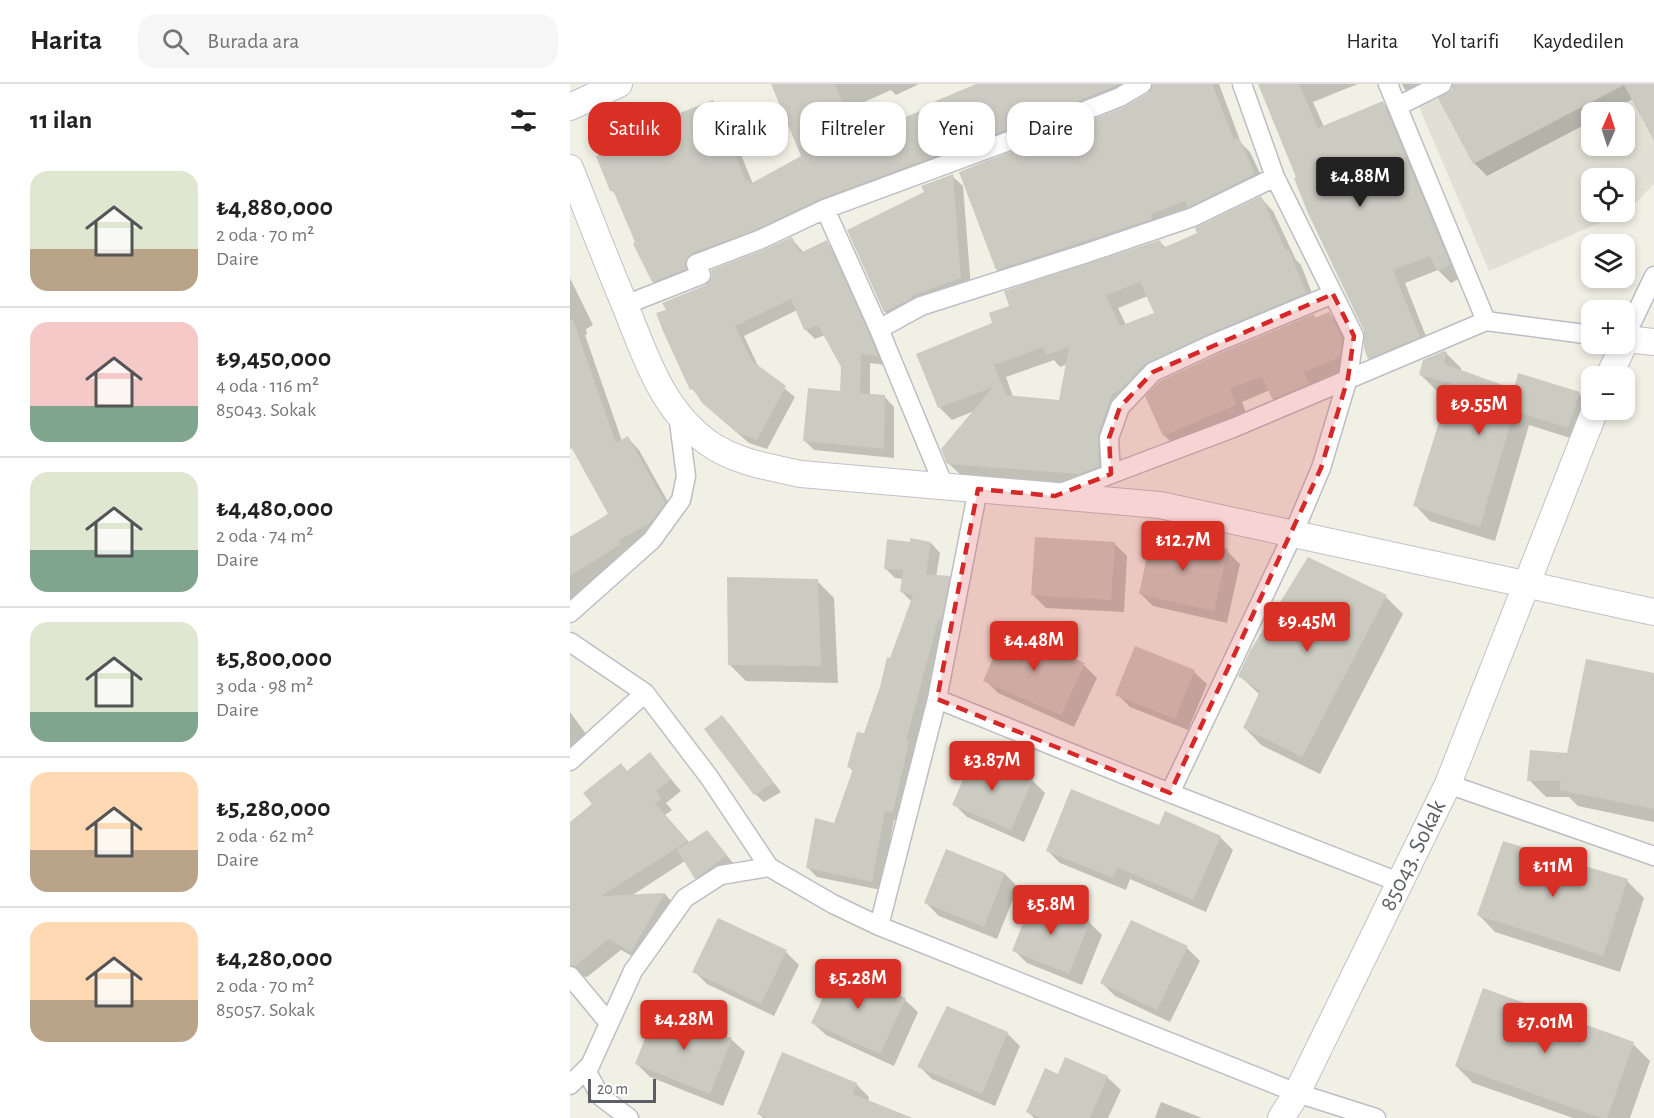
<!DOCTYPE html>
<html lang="tr">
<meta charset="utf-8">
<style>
:root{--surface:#fff;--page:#f6f6f6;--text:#222;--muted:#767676;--line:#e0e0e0;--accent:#d93025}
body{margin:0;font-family:"Alegreya Sans",sans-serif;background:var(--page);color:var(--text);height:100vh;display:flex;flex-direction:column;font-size:22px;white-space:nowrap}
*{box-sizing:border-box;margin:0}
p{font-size:20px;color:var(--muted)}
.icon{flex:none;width:33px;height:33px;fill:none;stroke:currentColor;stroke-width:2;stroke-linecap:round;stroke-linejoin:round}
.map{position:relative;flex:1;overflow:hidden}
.drawer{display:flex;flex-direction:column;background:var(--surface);width:570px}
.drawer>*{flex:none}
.top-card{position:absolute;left:18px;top:18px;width:570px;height:54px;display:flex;gap:12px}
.needle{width:39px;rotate:3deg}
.controls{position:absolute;left:1011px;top:18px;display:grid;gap:12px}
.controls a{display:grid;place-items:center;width:54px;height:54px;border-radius:12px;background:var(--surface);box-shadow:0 3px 9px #0003;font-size:30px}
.scale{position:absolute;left:18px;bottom:15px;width:68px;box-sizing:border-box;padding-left:6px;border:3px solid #5d5f67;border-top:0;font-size:16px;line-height:21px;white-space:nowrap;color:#5d5f67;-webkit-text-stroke:4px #fff;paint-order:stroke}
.price{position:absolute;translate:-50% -51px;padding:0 14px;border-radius:6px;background:var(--accent);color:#fff;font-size:20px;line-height:39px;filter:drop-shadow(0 2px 3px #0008)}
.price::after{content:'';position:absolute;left:50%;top:36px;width:18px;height:14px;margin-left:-9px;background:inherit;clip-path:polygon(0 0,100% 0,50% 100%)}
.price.active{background:#222;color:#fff}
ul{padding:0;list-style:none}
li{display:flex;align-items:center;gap:18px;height:150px;padding:0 30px}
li+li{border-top:2px solid var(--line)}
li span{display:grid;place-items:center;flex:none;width:168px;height:120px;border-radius:18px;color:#555}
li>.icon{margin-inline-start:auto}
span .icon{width:72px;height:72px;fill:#fffc;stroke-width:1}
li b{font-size:26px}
h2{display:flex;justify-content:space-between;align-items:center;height:72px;padding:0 30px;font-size:26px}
.tag{padding:0 21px;border-radius:18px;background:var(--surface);box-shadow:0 3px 9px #0003;font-size:21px;line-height:54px}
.tag.active{background:var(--accent);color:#fff}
header{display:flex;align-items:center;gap:36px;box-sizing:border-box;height:84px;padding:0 30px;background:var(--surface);border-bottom:2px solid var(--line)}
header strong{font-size:28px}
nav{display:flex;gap:33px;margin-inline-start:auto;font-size:21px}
.search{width:420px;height:54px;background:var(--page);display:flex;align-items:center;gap:15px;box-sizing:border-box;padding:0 21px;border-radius:18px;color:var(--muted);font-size:22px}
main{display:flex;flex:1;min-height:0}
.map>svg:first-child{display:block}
</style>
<header>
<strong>Harita</strong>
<div class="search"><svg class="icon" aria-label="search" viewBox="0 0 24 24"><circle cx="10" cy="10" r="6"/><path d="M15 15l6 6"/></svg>Burada ara</div>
<nav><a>Harita</a><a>Yol tarifi</a><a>Kaydedilen</a></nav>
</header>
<main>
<section class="drawer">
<h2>11 ilan<svg class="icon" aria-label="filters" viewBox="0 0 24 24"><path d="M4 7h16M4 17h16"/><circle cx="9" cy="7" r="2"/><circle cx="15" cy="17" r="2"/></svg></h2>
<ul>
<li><span style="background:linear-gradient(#dfe7d0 65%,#b9a48a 0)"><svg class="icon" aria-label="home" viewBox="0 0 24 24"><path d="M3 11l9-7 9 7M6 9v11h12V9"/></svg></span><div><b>₺4,880,000</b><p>2 oda · 70 m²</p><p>Daire</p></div></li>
<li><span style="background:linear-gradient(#f6c9c9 70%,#7fa58c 0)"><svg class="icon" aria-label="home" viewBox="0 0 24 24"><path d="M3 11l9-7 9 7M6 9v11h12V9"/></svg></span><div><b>₺9,450,000</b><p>4 oda · 116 m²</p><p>85043. Sokak</p></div></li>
<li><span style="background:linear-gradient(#dfe7d0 65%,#7fa58c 0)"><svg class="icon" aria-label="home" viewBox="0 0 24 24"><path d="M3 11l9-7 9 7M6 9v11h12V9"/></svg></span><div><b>₺4,480,000</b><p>2 oda · 74 m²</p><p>Daire</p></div></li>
<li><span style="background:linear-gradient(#dfe7d0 75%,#7fa58c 0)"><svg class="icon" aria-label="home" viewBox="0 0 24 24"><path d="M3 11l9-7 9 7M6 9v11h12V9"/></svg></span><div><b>₺5,800,000</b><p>3 oda · 98 m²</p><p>Daire</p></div></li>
<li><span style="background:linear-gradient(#ffd9b3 65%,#b9a48a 0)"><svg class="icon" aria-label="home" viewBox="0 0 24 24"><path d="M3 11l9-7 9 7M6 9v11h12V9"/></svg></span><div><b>₺5,280,000</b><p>2 oda · 62 m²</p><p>Daire</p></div></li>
<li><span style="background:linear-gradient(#ffd9b3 65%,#b9a48a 0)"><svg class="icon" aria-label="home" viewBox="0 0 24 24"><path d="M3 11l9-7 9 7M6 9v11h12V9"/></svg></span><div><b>₺4,280,000</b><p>2 oda · 70 m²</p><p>85057. Sokak</p></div></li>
</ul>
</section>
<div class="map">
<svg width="1084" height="1034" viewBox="0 0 1084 1034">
<rect width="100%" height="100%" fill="#f1f0e5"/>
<path fill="#e1e0d4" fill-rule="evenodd" d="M892 0H1084V100L1059 126 919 187 849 23ZM1022 28H1054V62H1022ZM1022 94H1054V128H1022Z"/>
<path fill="#0003" fill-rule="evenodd" d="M203 0H349L326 11 321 6 281 24 292 52 357 25 407 0H649L671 59 680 68 696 102 439 197 427 186 556 24 583 7 584 2 579 1 134 181 95 209 83 197 47 112 41 106 103 45 143 18 154 29 183 100 233 72Z
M689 0H788L743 18 754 43 813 19 825 32 892 193 881 199 868 186 835 199 861 265 811 286 799 274 796 247Z
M832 0H1084V50L1063 15 1037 28H1022V37L917 92 904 79 870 15 883 7V2L847 18 835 6Z
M382 92 393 102 401 204 326 238 315 228 279 147 355 108Z
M691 114 703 127 726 176 731 181 747 222 588 292 555 322 540 364 541 395 523 402 392 392 378 379 404 327 382 336 370 324 348 270 424 240 441 222 590 158 596 164 629 150ZM578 212 586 230 556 241 548 224ZM484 276 490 283 497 280 490 317 443 313 436 293Z
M222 155 234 169 256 158 266 168 316 281 300 279V311L314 312 324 323V374L244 366 234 356 271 308 273 283 255 251 245 255 235 245 227 226 174 252 189 284 225 313 197 365 179 359 144 329 122 305 98 227 137 202Z
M0 194 23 241 16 245 17 250 15 251 52 357 58 354 69 366 106 432 0 525V455L40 430 3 364 0 365Z
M759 230 772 243 785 268 782 286 716 327 703 315 700 306 672 318 678 334 607 364 594 351 744 232 747 235Z
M876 269 891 284V288L945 307 1009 310 1022 322 1013 358 959 341 925 457 860 437 845 421 879 309 866 306 851 291Z
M361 459 370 469 366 493 379 494 388 503 332 737 324 736 311 806 247 793 237 783 265 741 284 688 279 683 295 651 342 518 332 508 333 495 325 494 315 484 342 460Z
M544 459 557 472 554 528 476 524 463 511Z
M657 467 670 480 657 539 583 522 570 509Z
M247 497 264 514 268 599 176 597 159 580Z
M816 513 833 530 750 690 691 661 674 643 690 611 670 592Z
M1017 577 1084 590V738L1008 722 999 713H976L959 696 998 670Z
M514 581 527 594 504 643 428 609 415 596Z
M624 588 637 600 618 646 560 623 547 610Z
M0 628 22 658 0 674Z
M152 633 160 641 211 708 194 718 185 710Z
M80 670 111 707 96 719 102 726 95 731 120 759 137 748 164 780 134 802 126 794 115 777 61 812 95 810 106 822 73 878 51 866 17 893 11 892 0 901V907V740L57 688Z
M462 696 475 709 454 758 397 733 384 720Z
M590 743 650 753 663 766 636 828 560 795 556 806 490 779 477 766Z
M435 790 448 803 427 855 369 832 356 819Z
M1057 797 1074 814 1050 888 925 848 908 830Z
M519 838 532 851 512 901 457 879 444 866Z
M617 864 630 877 600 938 545 912 532 899Z
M216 868 229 881 204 932 137 900 124 887Z
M335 916 348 928 324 982 256 951 243 939Z
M88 926 162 956 175 968 153 1022 80 993 67 980Z
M437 949 450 962 425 1022 362 995 349 982Z
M1063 960 1080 977 1060 1034H1003L903 999 886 982Z
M496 975 538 994 551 1006 538 1034H464L458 1028 488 992Z
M286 1000 299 1013 298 1017 342 1034H193L189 1030Z
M591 1018 632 1034H585Z"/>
<path fill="#cccbc2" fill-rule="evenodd" d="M201 0H265L287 53 355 25 354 22 406 0H550L435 46 250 115 185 146 122 169 115 178 116 185 82 198 63 160 65 158 43 106 40 107 26 72 101 44 97 34 143 16 176 97 179 96 180 100 231 72Z
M583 0H642L664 56 669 54 685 90 619 123H617L615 117 581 130 582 135 426 186 389 88 554 23 578 9Z
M688 0H729L748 44 813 17 880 180 867 187 860 172 823 186 850 253 798 275 794 264V247L737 127 724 94 726 93Z
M883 0H1084V57L1054 1 903 80 868 14 881 7Z
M383 90 391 194 342 212V214L314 228 277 146 354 108 351 102Z
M691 112 716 167 719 166 736 209 638 250 575 280 551 305 542 310 528 351 529 382 509 390 377 380 371 365 423 303 368 324 346 270 422 239 419 229 439 222 434 207 590 156 593 164 627 149 625 144ZM570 198 584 229 550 242 536 211ZM473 263 476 271 499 263 489 316 436 311 424 281Z
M222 153 230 169 257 156 299 249 308 272 291 270 290 309 315 311 314 365 233 357 238 304 270 307 271 283 248 241 234 246 221 215 165 242 182 277 216 302 187 356 168 349 132 319 123 305 120 306 93 247 86 229 96 226 92 219 136 201 142 193 141 186 193 166Z
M759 228 772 254 770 273 734 288 739 300 702 315 692 292 660 305 666 321 593 352 575 312 590 297 648 270 744 230 745 234Z
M0 236H3L46 359 58 352 95 419 80 439 48 457 51 460 0 492V453L38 430 0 361Z
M874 267 877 268 874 280 944 305 948 289 1010 308 998 344 944 327 910 443 843 422 881 299 849 291 853 276Z
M582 449 658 465 644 527 569 510Z
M465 453 545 458 541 516 461 511Z
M340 454 361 458 356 490 380 492 371 537 368 536 336 657 339 658 323 728 315 727 302 798 236 784 245 734 264 739 283 685 277 683 287 648 294 649 310 603 317 573 320 574 343 511 330 508 333 486 314 485 317 455 340 458Z
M738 473 817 511 732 673 673 644 690 607 668 592 680 567Z
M157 493 248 495 251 582 158 581Z
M436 545 515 579 491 631 413 597Z
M565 562 625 586 605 635 545 611Z
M1016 575 1084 589V725L989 706 991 697H957L960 666 997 669Z
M152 631 204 699 184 711 134 645Z
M80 668 101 695 86 707 91 714 85 719 118 757 31 812 95 809 61 868 39 855 5 882 0 881V738L22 720 13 709 51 679 57 687Z
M404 670 463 695 441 746 382 721Z
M501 705 589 741 595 727 651 752 623 816 547 783 543 794 476 767Z
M137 746 157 771 125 795 107 766Z
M933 757 1058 795 1033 872 907 831Z
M376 765 435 789 414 843 354 819Z
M463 814 520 837 499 890 442 867Z
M148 834 217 866 191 920 122 888Z
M561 836 618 862 587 926 530 899Z
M267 883 336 914 310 970 241 939Z
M913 904 1064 958 1037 1034H1031L885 982Z
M377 922 438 948 412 1010 347 983Z
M87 924 162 954 140 1010 65 980Z
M212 968 287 999 283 1010 342 1034H197L187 1030Z
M495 973 538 992 520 1034H470L456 1028 475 984 488 990Z"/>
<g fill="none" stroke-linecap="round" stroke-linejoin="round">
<defs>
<path id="street" d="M818 0 916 237
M828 22 872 0
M255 125 309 245
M55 221 131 191 126 180 189 156 255 125 439 57 550 13 572 0
M1054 255 1084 192
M541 390 539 354 550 323 583 288 643 260 763 210
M374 402 309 245 351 222 514 170 623 133 705 93
M491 409 663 344 916 237 1022 251
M0 529 82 456 111 416 116 392 108 330
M0 558 75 609 139 693 199 783 263 820 309 842 727 1009 806 1034
M367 615 600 709 831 799
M0 677 75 609
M878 700 1084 772
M600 709 723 450 751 384 778 294 784 252 705 93 672 0
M309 842 367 615 408 405
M0 892 39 939
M0 1001 21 980
M59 1034 30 1012 17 988 63 887 115 814 151 791 199 783"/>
<g id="secondary">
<path d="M0 23 49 0"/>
<path d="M0 84C18 129 35 174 54 219 75 270 90 323 137 358 164 378 199 383 231 390L590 421 1084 528"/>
<path d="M1054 257 1056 255 1084 258"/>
<path d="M1039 292 1054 260"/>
<path id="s1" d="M711 1034 727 1009 878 700 1025 326"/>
</g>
</defs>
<use href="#street" stroke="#bdbec5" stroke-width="21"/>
<use href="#secondary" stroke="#c0c1c9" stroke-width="28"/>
<use href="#street" stroke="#fff" stroke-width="18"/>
<use href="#secondary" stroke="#fff" stroke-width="26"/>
</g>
<path fill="#d62828" fill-opacity="0.2" stroke="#d62828" stroke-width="4.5" stroke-dasharray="12 8" stroke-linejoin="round" d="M763 210 784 252 778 294 751 384 600 709 367 615 408 405 485 412 541 390 539 354 550 323 583 288Z"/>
<g text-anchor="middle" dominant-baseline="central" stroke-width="5" stroke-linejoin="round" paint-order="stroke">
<g font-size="24" fill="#5d5f67" stroke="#fff">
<text stroke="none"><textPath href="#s1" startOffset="294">85043. Sokak</textPath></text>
</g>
</g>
</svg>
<div class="controls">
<a><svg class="needle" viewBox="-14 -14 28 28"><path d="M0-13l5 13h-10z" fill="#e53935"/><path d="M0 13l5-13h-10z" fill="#767676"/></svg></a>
<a><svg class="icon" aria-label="locate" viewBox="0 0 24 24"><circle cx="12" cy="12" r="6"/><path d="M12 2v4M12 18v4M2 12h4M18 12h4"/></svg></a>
<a><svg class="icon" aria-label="layers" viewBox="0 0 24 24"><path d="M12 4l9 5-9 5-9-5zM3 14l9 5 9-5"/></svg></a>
<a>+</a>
<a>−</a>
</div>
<div class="scale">20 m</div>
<b class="price active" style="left:790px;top:124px">₺4.88M</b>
<b class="price" style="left:909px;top:352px">₺9.55M</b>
<b class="price" style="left:613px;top:488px">₺12.7M</b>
<b class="price" style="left:737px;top:569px">₺9.45M</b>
<b class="price" style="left:464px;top:588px">₺4.48M</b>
<b class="price" style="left:422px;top:708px">₺3.87M</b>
<b class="price" style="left:983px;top:814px">₺11M</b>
<b class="price" style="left:481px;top:852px">₺5.8M</b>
<b class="price" style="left:288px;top:926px">₺5.28M</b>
<b class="price" style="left:114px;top:967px">₺4.28M</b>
<b class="price" style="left:975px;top:970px">₺7.01M</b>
<div class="top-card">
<a class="tag active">Satılık</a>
<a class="tag">Kiralık</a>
<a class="tag">Filtreler</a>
<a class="tag">Yeni</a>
<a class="tag">Daire</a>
</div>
</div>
</main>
